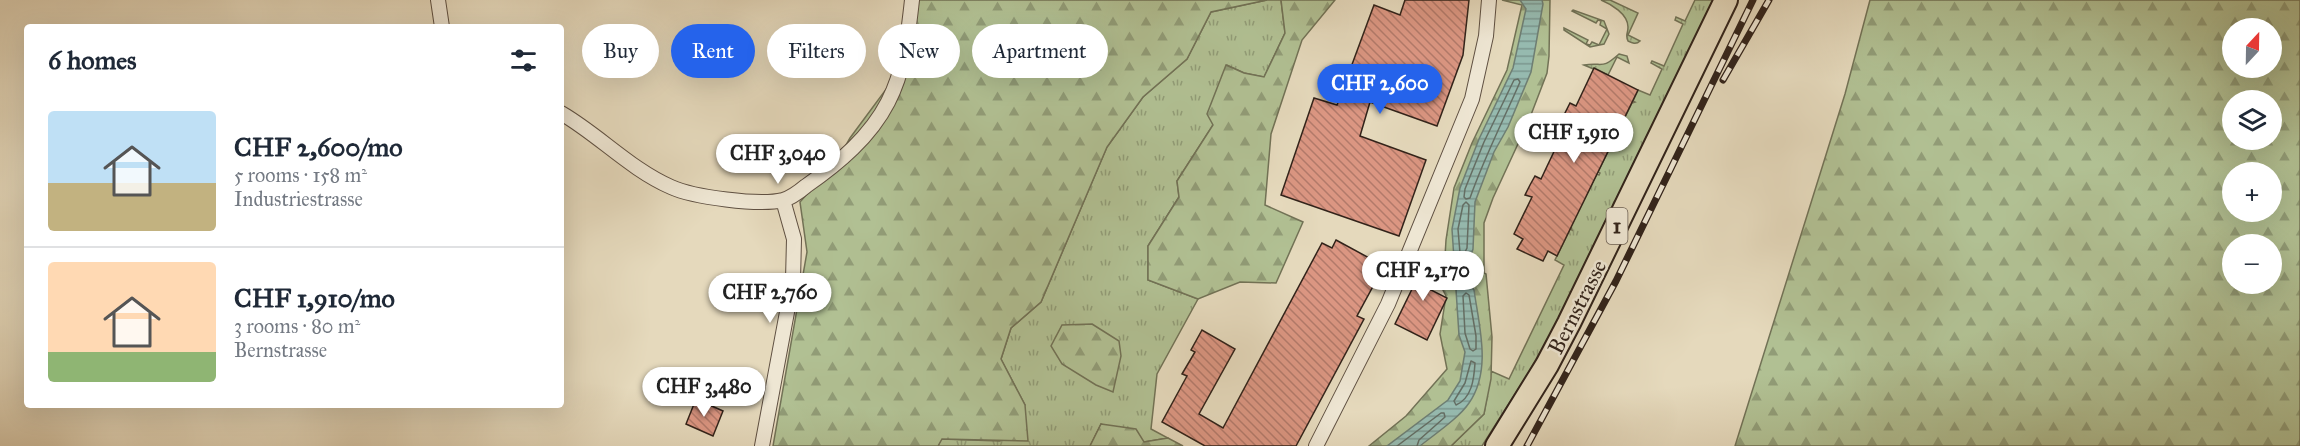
<!DOCTYPE html>
<meta charset="utf-8">
<style>
:root{--surface:#fff;--page:#f6f6f7;--text:#1f2937;--muted:#747a83;--line:#e0e1e3;--accent:#2563eb}
body{margin:0;font-family:"IM FELL Great Primer",serif;background:var(--page);color:var(--text);height:100vh;display:flex;flex-direction:column;font-size:22px;white-space:nowrap}
*{box-sizing:border-box;margin:0}
p{font-size:20px;color:var(--muted)}
.icon{flex:none;width:33px;height:33px;fill:none;stroke:currentColor;stroke-width:2;stroke-linecap:round;stroke-linejoin:round}
.map{position:relative;flex:1;overflow:hidden}
.details{position:absolute;left:24px;top:24px;width:540px;height:384px;display:flex;flex-direction:column;background:var(--surface);border-radius:6px;box-shadow:0 6px 24px #0002}
.details>*{flex:none}
.top-card{position:absolute;left:582px;top:24px;width:570px;height:54px;display:flex;gap:12px}
.needle{width:39px;rotate:22deg}
.buttons{position:absolute;left:2222px;top:18px;display:grid;gap:12px}
.buttons a{display:grid;place-items:center;width:60px;height:60px;border-radius:50%;background:var(--surface);box-shadow:0 6px 24px #0002;font-size:30px}
.price{position:absolute;translate:-50% -51px;padding:0 14px;border-radius:21px;background:#fff;color:#222;font-size:20px;line-height:39px;filter:drop-shadow(0 2px 3px #0008)}
.price::after{content:'';position:absolute;left:50%;top:36px;width:18px;height:14px;margin-left:-9px;background:inherit;clip-path:polygon(0 0,100% 0,50% 100%)}
.price.on{background:var(--accent);color:#fff}
ul{padding:0;list-style:none}
li{display:flex;align-items:center;gap:18px;height:150px;padding:0 24px}
li+li{border-top:2px solid var(--line)}
li span{display:grid;place-items:center;flex:none;width:168px;height:120px;border-radius:6px;color:#555}
li>.icon{margin-inline-start:auto}
span .icon{width:72px;height:72px;fill:#fffc;stroke-width:1}
li b{font-size:26px}
h2{display:flex;justify-content:space-between;align-items:center;height:72px;padding:0 24px;font-size:26px}
.chip{padding:0 21px;border-radius:27px;background:var(--surface);box-shadow:0 6px 24px #0002;font-size:21px;line-height:54px}
.chip.on{background:var(--accent);color:#fff}
.map>svg:first-child{display:block}
</style>
<div class="map">
<svg width="2300" height="446" viewBox="0 0 2300 446">
<defs>
<pattern id="grass-tufts" width="24" height="20" patternUnits="userSpaceOnUse" patternTransform="scale(1.5)"><rect width="24" height="20" fill="#b1c093"/><path d="M3 7l-1-3M5 7V3M7 7l1-3M15 17l-1-3M17 17v-4M19 17l1-3" fill="none" stroke="#919c77"/></pattern>
<pattern id="forest-firs" width="22" height="20" patternUnits="userSpaceOnUse" patternTransform="scale(1.5)"><rect width="22" height="20" fill="#b1c093"/><path d="M5 1l3.5 6h-7zM16 11l3.5 6h-7z" fill="#919c77"/></pattern>
<pattern id="water-rules" width="6" height="5" patternUnits="userSpaceOnUse" patternTransform="scale(1.5)"><rect width="6" height="5" fill="#96baaf"/><path d="M0 2.5h6" fill="none" stroke="#7b978e"/></pattern>
<pattern id="building-back-hatch" width="6" height="6" patternUnits="userSpaceOnUse" patternTransform="scale(1.5)"><rect width="6" height="6" fill="#db9682"/><path d="M-1 5l2 2M0 0l6 6M5-1l2 2" fill="none" stroke="#b27a6a"/></pattern>
</defs>
<rect width="100%" height="100%" fill="#e5d9bc"/>
<filter id="stains"><feTurbulence type="fractalNoise" baseFrequency=".00333" numOctaves="4"/><feColorMatrix values="0 0 0 0 .2 0 0 0 0 .09 0 0 0 0 .02 0 0 0 .5 -.17"/></filter>
<radialGradient id="worn" r=".72"><stop offset=".6" stop-color="#630" stop-opacity="0"/><stop offset="1" stop-color="#630" stop-opacity=".3"/></radialGradient>
<path fill="url(#grass-tufts)" stroke="#727256" stroke-width="1.5" d="M1267 0H1281L1285 33 1264 77 1244 73 1227 65 1213 125 1177 181 1179 197 1148 246V280L1198 299 1157 374 1151 429 1168 438 1144 442 1101 424 1090 446H938L941 439 1000 441 1025 405 1001 359 1011 328 1041 302 1107 147 1143 97 1187 59 1211 12Z
M1601 0H1610L1638 13 1628 35 1640 41C1636 45 1632 43 1628 41 1625 35 1628 34 1628 27 1628 14 1611 4 1601 0Z
M1695 0H1713L1552 331 1527 375 1482 446H1451L1484 414 1491 371 1509 379 1564 265 1555 260 1570 229 1572 230 1571 226 1597 174 1599 175 1600 173 1598 172 1632 103 1635 102 1633 101 1638 90 1650 95 1662 69 1651 63 1652 61 1664 66 1683 24 1675 20 1676 17 1685 21Z
M1573 10 1604 21 1609 34 1604 44 1590 47 1564 30V28L1588 40 1586 44 1590 45 1592 42 1599 45 1607 29 1600 25 1601 21 1598 20 1596 23 1572 11Z
M1619 54 1627 56 1629 63 1617 57 1608 75 1584 65C1604 62 1601 70 1619 54Z"/>
<path fill="url(#forest-firs)" stroke="#727256" stroke-width="1.5" fill-rule="evenodd" d="M906 0H1267L1211 12 1187 59 1143 97 1107 147 1041 302 1011 328 1001 359 1025 405 1028 441 942 439 938 446H773L807 252 800 202 838 159 850 138 893 80 905 42Z
M1281 0H1335L1302 40 1271 134 1265 205 1303 222 1276 283 1240 282 1198 299 1148 280V246L1179 197 1177 181 1213 125 1207 114 1226 65 1244 73 1264 77 1285 33Z
M1502 0H1550L1549 56 1547 73 1529 120 1493 198 1484 223V273L1486 274 1492 337 1491 379 1484 414 1451 446H1369L1406 416 1447 369 1440 334 1446 296 1443 290 1446 240 1454 188 1472 143 1507 70 1522 5Z
M1870 0H2300V446H1735L1845 94ZM2271 28V68H2232V28ZM2271 100V140H2232V100ZM2232 172H2271V212H2232ZM2271 244V284H2232V244Z
M1092 324 1119 341 1121 356 1113 392 1096 385 1062 364 1051 346 1062 325Z
M1101 424 1136 429 1144 442 1168 438 1183 446H1090Z"/>
<path fill="url(#water-rules)" stroke="#6e7e73" stroke-width="1.5" d="M1520 0H1542L1543 4 1531 72 1508 127 1494 152 1475 202 1473 249 1469 261 1474 265 1470 284 1474 290C1479 326 1492 370 1469 403 1459 418 1435 434 1420 446H1387L1448 400 1460 381 1465 352 1459 335 1452 229 1460 188 1479 139 1513 68 1526 9Z"/>
<g fill="none" stroke-linecap="round" stroke-linejoin="round">
<path stroke="#646e64" stroke-width="1.5" d="M1518 79 1520 82C1503 121 1484 158 1470 198L1466 199 1464 197 1465 189 1484 142 1514 80Z
M1466 202 1469 205 1467 248 1463 256 1460 253 1458 229 1463 205Z
M1466 293 1469 295 1476 336V349L1473 351 1470 349 1465 333 1463 296Z
M1471 361 1475 363C1474 379 1472 398 1456 405L1454 401 1465 383Z
M1397 446 1441 413H1444L1445 417 1419 440 1417 446"/>
</g>
<path fill="url(#building-back-hatch)" stroke="#32231a" stroke-width="1.5" d="M1405 0H1469L1463 55 1437 126 1370 102 1360 136 1426 160 1399 236 1281 195 1314 98 1337 105 1374 5 1400 15Z
M1594 68 1638 90 1557 256 1548 251 1543 261 1517 249 1523 239 1514 234 1532 197 1525 195 1530 185 1535 176 1541 179 1567 124 1561 121 1570 103 1576 106Z
M1336 240 1384 266 1357 316 1364 319 1296 446H1205L1162 422 1187 376 1182 374 1195 352 1191 350 1202 330 1235 349 1199 414 1223 428 1322 243 1332 248Z
M1430 252 1443 258 1429 289 1447 298 1427 340 1395 324 1415 283 1417 284Z
M696 399 723 411 713 436 686 424Z"/>
<g fill="none" stroke-linecap="round" stroke-linejoin="round">
<defs>
<path id="minor" d="M438 0 442 27
M561 113C599 135 630 169 671 187 693 197 759 206 783 200 791 198 800 191 806 186 839 163 870 137 888 102 905 69 908 35 912 0
M762 446 793 280 794 239 783 200
M1316 446 1388 304 1472 99 1486 36 1489 0"/>
<path id="primary" d="M1497 446 1547 365 1569 323 1726 0"/>
</defs>
<use href="#minor" stroke="#5f5042" stroke-width="16"/>
<use href="#primary" stroke="#32231a" stroke-width="26"/>
<use href="#minor" stroke="#eee6d3" stroke-width="14"/>
<use href="#primary" stroke="#e5d9bc" stroke-width="22"/>
<defs>
<path id="rail" d="M1723 80 1769 0
M1527 446 1616 281 1753 0"/>
</defs>
<use href="#rail" stroke="#32231a" stroke-width="7"/>
<use href="#rail" stroke="#eee6d3" stroke-width="4.5" stroke-dasharray="14" stroke-linecap="butt"/>
</g>
<g text-anchor="middle" dominant-baseline="central" stroke-width="5" stroke-linejoin="round" paint-order="stroke">
<rect fill="#eee6d3" stroke="#6a5e52" stroke-width="1.5" x="1606.5" y="208" width="21" height="36" rx="4.5"/>
<g font-size="21" font-weight="bold" fill="#32231a">
<text x="1617" y="226">1</text>
</g>
<g font-size="22" fill="#32231a" stroke="#eee6d3">
<text transform="translate(1577 307) rotate(-63)">Bernstrasse</text>
</g>
</g>
<rect width="100%" height="100%" filter="url(#stains)"/>
<rect width="100%" height="100%" fill="url(#worn)"/>
</svg>
<div class="buttons">
<a><svg class="needle" viewBox="-14 -14 28 28"><path d="M0-13l5 13h-10z" fill="#e53935"/><path d="M0 13l5-13h-10z" fill="#747a83"/></svg></a>
<a><svg class="icon" aria-label="layers" viewBox="0 0 24 24"><path d="M12 4l9 5-9 5-9-5zM3 14l9 5 9-5"/></svg></a>
<a>+</a>
<a>−</a>
</div>
<b class="price on" style="left:1380px;top:115px">CHF 2,600</b>
<b class="price" style="left:1574px;top:164px">CHF 1,910</b>
<b class="price" style="left:778px;top:185px">CHF 3,040</b>
<b class="price" style="left:1423px;top:302px">CHF 2,170</b>
<b class="price" style="left:770px;top:324px">CHF 2,760</b>
<b class="price" style="left:704px;top:418px">CHF 3,480</b>
<div class="top-card">
<a class="chip">Buy</a>
<a class="chip on">Rent</a>
<a class="chip">Filters</a>
<a class="chip">New</a>
<a class="chip">Apartment</a>
</div>
<section class="details">
<h2>6 homes<svg class="icon" aria-label="filters" viewBox="0 0 24 24"><path d="M4 7h16M4 17h16"/><circle cx="9" cy="7" r="2"/><circle cx="15" cy="17" r="2"/></svg></h2>
<ul>
<li><span style="background:linear-gradient(#bfe0f5 60%,#c2b280 0)"><svg class="icon" aria-label="home" viewBox="0 0 24 24"><path d="M3 11l9-7 9 7M6 9v11h12V9"/></svg></span><div><b>CHF 2,600/mo</b><p>5 rooms · 158 m²</p><p>Industriestrasse</p></div></li>
<li><span style="background:linear-gradient(#ffd9b3 75%,#8fb573 0)"><svg class="icon" aria-label="home" viewBox="0 0 24 24"><path d="M3 11l9-7 9 7M6 9v11h12V9"/></svg></span><div><b>CHF 1,910/mo</b><p>3 rooms · 80 m²</p><p>Bernstrasse</p></div></li>
</ul>
</section>
</div>
